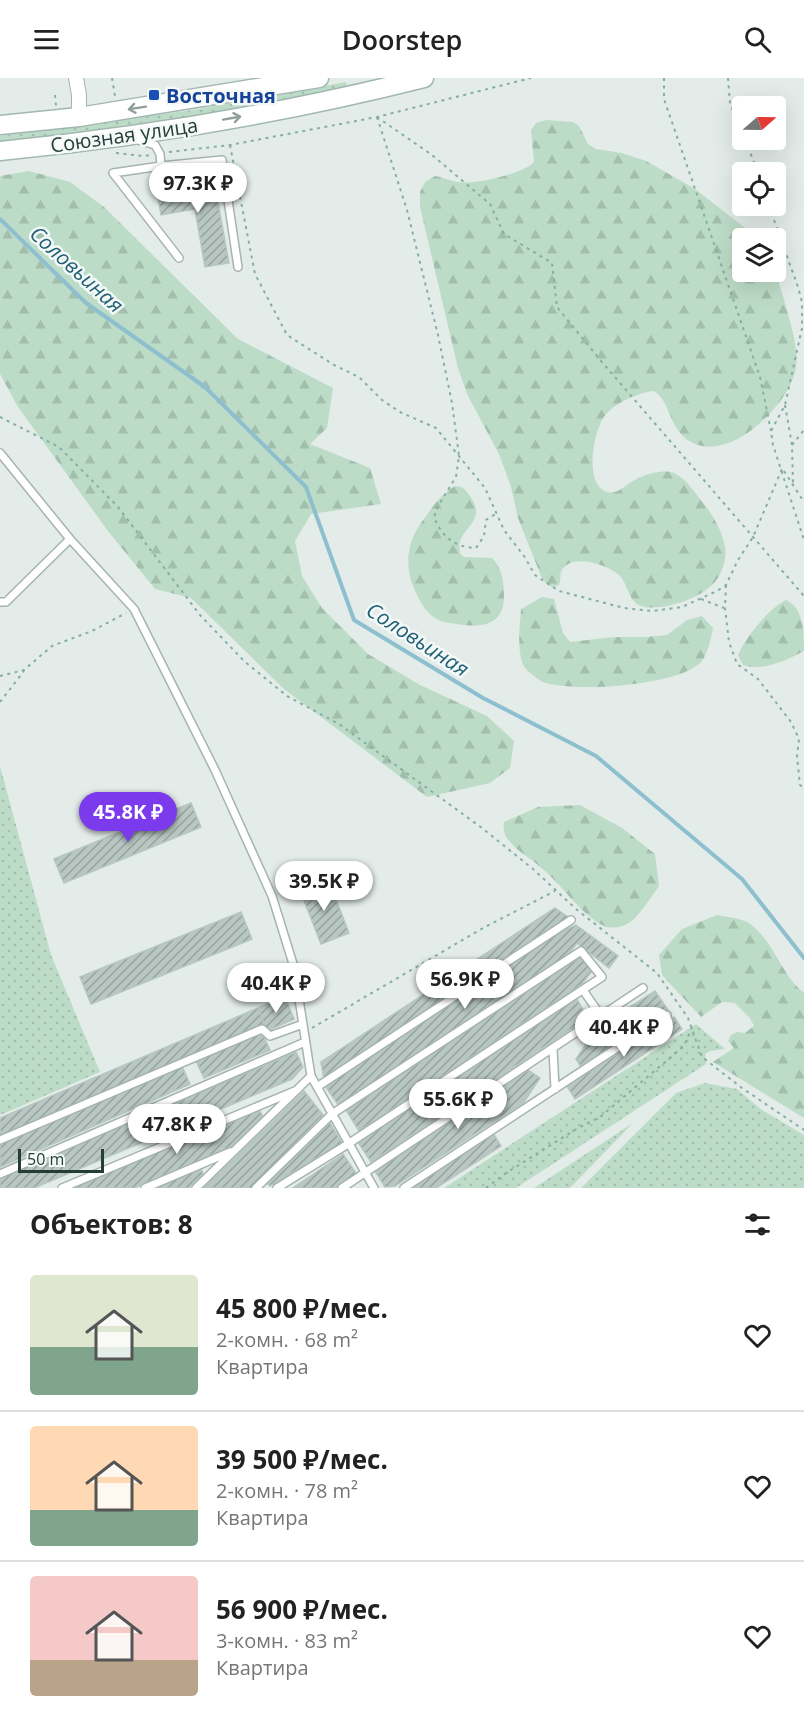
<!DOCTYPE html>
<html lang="ru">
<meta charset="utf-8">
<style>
:root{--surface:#fff;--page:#f2f2f2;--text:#222;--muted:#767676;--line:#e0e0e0;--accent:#7c3aed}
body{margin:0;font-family:"Open Sans",sans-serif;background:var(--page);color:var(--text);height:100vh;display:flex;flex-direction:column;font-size:22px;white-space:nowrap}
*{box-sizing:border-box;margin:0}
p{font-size:20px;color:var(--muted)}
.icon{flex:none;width:33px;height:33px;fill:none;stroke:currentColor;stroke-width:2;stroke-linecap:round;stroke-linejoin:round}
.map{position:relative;height:1110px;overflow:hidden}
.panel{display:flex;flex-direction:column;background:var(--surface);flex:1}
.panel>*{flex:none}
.needle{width:39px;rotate:70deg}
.tools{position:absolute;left:732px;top:18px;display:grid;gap:12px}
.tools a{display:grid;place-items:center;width:54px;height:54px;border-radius:6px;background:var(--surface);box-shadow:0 6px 24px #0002;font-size:30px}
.scale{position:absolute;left:18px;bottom:15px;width:86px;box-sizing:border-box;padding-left:6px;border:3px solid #243d38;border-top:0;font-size:16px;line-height:21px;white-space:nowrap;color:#243d38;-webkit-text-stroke:4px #f4f9f7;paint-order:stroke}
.price{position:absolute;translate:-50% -51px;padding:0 14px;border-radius:21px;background:#fff;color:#222;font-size:20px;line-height:39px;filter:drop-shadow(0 2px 3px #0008)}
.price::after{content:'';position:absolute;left:50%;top:36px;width:18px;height:14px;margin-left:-9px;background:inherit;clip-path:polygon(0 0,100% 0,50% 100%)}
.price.current{background:var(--accent);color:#fff}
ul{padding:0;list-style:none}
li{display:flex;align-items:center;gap:18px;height:150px;padding:0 30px}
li+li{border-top:2px solid var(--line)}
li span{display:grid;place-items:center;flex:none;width:168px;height:120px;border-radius:6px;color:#555}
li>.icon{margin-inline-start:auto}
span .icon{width:72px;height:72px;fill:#fffc;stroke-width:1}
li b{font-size:26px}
h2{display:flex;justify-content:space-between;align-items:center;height:72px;padding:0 30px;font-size:26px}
header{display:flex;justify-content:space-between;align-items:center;height:78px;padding:0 30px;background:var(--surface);font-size:27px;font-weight:600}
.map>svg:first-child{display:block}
</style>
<header><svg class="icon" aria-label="menu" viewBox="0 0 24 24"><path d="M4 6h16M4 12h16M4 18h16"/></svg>Doorstep<svg class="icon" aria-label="search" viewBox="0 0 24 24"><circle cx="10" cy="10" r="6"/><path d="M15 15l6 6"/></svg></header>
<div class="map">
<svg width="804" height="1110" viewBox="0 0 804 1110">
<defs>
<pattern id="grass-dots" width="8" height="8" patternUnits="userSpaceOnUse" patternTransform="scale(1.5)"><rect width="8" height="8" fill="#bddcc8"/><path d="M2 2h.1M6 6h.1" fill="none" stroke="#a2bead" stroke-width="1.8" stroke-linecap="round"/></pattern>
<pattern id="forest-firs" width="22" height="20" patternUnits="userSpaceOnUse" patternTransform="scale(1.5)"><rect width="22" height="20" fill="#bddcc8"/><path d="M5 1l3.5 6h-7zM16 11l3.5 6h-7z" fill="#a2bead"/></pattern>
<pattern id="building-hatch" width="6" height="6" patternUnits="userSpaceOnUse" patternTransform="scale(1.5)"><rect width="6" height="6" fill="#b9c7c2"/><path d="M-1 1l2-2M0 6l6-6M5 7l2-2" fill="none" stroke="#96a39f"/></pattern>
</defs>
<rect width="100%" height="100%" fill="#e3ece9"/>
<path fill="url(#grass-dots)" d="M346 4 348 13 257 31 0 68V58L193 32Z
M0 688 51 877 100 994 0 1037Z
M696 946 725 971 710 973 705 976 706 986 516 1110H444Z
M705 1005 737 1011 762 1032 804 1057V1110H581L676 1015Z
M633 1045 570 1110H534Z"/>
<path fill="url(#forest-firs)" d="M546 42 573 44 579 48 588 66 596 71 622 75 646 83 695 111 758 160H742V194L776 193V195C783 220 800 267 796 290 790 326 730 386 691 364 668 351 672 325 654 313 640 314 620 323 609 333 594 345 584 401 603 412 616 420 624 407 635 402 645 396 663 391 674 395 685 400 693 412 700 421 711 434 722 451 725 469 727 481 722 498 713 506 699 521 661 534 641 528 629 524 628 508 621 499 611 487 569 473 561 494 560 498 561 502 559 507L553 509 547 507 541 498 518 440 511 409 499 376 468 318 458 290 420 129V114L425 104 435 98C443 99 450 103 457 104 473 107 524 96 534 84L531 52 536 45Z
M29 93 70 104 104 129 238 261 333 310 327 350 310 366 370 390 381 426 311 436 295 463 302 498 322 530 368 576 420 607 487 638 514 663 510 690 490 705 427 719 284 611 191 520 155 511 108 453 18 329 0 296V98Z
M455 408C463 408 466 412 470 418 490 447 454 449 460 475L464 479 492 480C502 489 504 505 504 518 504 548 481 550 457 546 450 545 441 544 435 540 427 535 422 527 418 519 405 494 404 469 421 445 431 431 440 417 455 408Z
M542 519 554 521 563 555 570 564 614 559H646L667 557 687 542 702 538 713 550C711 560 708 576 701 584 679 608 572 615 543 604 539 602 528 594 525 590 516 577 520 546 521 531Z
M786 522C804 530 804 554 804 573 788 582 761 594 743 587L738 577C745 560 769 530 786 522Z
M580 727 622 750 655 776 659 808C651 819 643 832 634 841 627 848 613 852 604 848 581 837 560 804 539 788 525 776 500 764 504 744L538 729Z
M717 837C726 839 741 840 749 845 774 863 781 897 804 915V1040L713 984 734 970 728 963 731 957 737 954 745 955 754 948 750 940 735 925 722 924 701 939 662 897 659 877 682 851Z"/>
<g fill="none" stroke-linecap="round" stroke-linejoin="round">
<path stroke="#8ebfcf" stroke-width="4" d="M0 141 86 225 205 309 306 409 354 542 483 620 596 678 742 801 804 880"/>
</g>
<path fill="url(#building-hatch)" stroke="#b6c6c0" stroke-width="1.5" d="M213 98 229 185 205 189 195 131 161 137 156 108Z
M191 725 201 749 64 805 54 781Z
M328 801 349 855 321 866 300 812Z
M555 830 568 839 324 1001 321 984Z
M241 834 252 861 91 926 80 899Z
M576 847 618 878 609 890 577 865 568 877 339 1028 325 1008 552 858Z
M583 877 592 893 581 907 359 1053 346 1032Z
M655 913 668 932 581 989 576 981 597 950Z
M285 919 294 941 267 953 258 930Z
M576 920 584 933 577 947 371 1084 358 1064Z
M258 930 264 946 0 1058V1040Z
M674 939 682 951 575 1021 567 1008Z
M262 955 270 972 204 1000 196 983Z
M296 974 303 989 292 1001 34 1110H0V1099Z
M181 986 190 1006 0 1089V1064Z
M528 992 540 1000 524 1024 395 1108 385 1109 375 1093Z
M304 1013 323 1037 256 1106 251 1110H204Z
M259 1031 263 1039 233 1068 134 1110H72Z
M330 1045 342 1065 270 1108 266 1104 320 1052Z
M493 1055 501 1068 436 1110H408Z
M343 1076 357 1097 337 1110H293Z
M201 1090 203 1096 188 1110H154Z"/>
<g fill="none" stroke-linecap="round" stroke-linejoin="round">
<defs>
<path id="lane" d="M138 62 155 67 160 76 161 88 113 95 179 180
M161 88 222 82 238 189
M0 375 70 461 134 531 215 692 272 818 294 889 311 998 374 1110
M0 524H6L70 461
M583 912 601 938
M553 971 555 1011
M317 1009 571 842
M0 1062 262 951 270 958 303 946
M0 1096 305 964
M62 1110 297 1012
M145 1110 230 1074
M196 1110 311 998
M256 1110 332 1036 581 873 602 899 348 1066 277 1110
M342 1110 643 910
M404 1110 667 937"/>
<path id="street" d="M76 0 79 17V39"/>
<path id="secondary" d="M0 47 79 39 319 0
M0 73C142 59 285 35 424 0"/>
</defs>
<use href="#lane" stroke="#a6b4b0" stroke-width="10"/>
<use href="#street" stroke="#a6b4b0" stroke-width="16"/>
<use href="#secondary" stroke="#a2b7b2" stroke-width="21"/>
<path stroke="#85aea5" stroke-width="2" stroke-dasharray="3 4.5" stroke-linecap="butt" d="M112 0 115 18
M664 0V21L760 299 771 353
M728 0 730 25 742 56
M55 17 56 28
M377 39 432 77 490 126 504 156 552 185 557 229 601 283 804 518
M377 39 407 132 438 257 452 325 459 378 456 399 438 428 434 439C442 459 454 469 476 470L484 458 486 442 497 435
M745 62 758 94
M230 67 255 196 287 257 334 287 359 299 382 322 400 334 436 350 485 410 504 452 524 478 535 497 559 513 624 530 652 533 682 529 717 513 726 507 738 482 753 459 782 391
M169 74 230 67 377 39 531 0
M116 75 143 78 152 77
M769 128 798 209 802 224V250L785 327 771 353 773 367 804 462
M785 327 792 367 793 407
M0 339 59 369 118 429 200 537 244 583 287 618 339 646 482 750 533 791 576 831 657 895 688 940 702 979 742 1010 804 1052
M792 367 804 352
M784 393 804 424
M726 507 725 530 729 564 737 586 758 601 791 644 799 661 797 678 800 707 804 710
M701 521 724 530
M0 598 24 592 52 568 92 553 126 535
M0 624 24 593
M312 950 483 850 555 813
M486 1110 506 1095 578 1050 600 1039 684 968 692 949"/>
<use href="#lane" stroke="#fff" stroke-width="7"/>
<use href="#street" stroke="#fff" stroke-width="14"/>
<use href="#secondary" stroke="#fff" stroke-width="18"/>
</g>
<defs><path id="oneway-shaft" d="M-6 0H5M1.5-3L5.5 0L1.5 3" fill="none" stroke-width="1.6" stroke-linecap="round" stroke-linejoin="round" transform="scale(1.5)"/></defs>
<g stroke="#929e9c">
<use href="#oneway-shaft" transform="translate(137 30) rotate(171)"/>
<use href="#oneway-shaft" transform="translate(232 40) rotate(-10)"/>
</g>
<rect fill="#1a4fb4" stroke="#f4f9f7" stroke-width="2" x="148" y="11" width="12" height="12" rx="3"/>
<g text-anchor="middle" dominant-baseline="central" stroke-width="5" stroke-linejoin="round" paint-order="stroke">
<g font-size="20" font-weight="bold" fill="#164399" stroke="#f4f9f7" text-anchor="start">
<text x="166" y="17">Восточная</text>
</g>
<g font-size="20" fill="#243d38" stroke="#f4f9f7">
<text transform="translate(124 57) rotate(-8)">Союзная улица</text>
</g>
<g font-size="21" font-style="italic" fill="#206076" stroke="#f4f9f7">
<text transform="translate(77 191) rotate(42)">Соловьиная</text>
<text transform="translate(418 561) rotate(33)">Соловьиная</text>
</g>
</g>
</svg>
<div class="tools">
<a><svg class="needle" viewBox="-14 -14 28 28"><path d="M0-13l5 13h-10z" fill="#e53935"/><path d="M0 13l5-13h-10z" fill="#767676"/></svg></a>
<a><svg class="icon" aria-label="locate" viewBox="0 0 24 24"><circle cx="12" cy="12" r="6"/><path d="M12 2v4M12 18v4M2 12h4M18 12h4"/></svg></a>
<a><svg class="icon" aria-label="layers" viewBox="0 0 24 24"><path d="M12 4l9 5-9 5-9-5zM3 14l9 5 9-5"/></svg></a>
</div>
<div class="scale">50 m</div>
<b class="price" style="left:198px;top:136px">97.3K ₽</b>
<b class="price current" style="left:128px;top:765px">45.8K ₽</b>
<b class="price" style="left:324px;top:834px">39.5K ₽</b>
<b class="price" style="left:465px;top:932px">56.9K ₽</b>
<b class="price" style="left:276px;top:936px">40.4K ₽</b>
<b class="price" style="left:624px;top:980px">40.4K ₽</b>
<b class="price" style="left:458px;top:1052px">55.6K ₽</b>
<b class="price" style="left:177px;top:1077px">47.8K ₽</b>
</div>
<section class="panel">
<h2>Объектов: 8<svg class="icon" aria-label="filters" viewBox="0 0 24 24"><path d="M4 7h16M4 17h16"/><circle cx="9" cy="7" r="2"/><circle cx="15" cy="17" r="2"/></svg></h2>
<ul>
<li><span style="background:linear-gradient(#dfe7d0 60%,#7fa58c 0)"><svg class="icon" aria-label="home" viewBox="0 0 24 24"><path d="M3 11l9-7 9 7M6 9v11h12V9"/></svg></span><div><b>45 800 ₽/мес.</b><p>2-комн. · 68 m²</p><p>Квартира</p></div><svg class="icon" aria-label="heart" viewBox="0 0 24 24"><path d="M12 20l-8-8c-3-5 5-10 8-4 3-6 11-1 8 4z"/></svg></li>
<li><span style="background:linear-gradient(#ffd9b3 70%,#7fa58c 0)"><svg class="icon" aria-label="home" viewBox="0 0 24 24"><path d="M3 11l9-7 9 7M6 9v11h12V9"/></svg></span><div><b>39 500 ₽/мес.</b><p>2-комн. · 78 m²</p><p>Квартира</p></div><svg class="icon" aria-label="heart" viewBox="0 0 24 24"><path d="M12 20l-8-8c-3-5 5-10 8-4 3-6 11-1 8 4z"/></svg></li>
<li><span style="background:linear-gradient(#f6c9c9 70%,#b9a48a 0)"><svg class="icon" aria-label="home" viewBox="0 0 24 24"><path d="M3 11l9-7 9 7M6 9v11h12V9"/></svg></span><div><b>56 900 ₽/мес.</b><p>3-комн. · 83 m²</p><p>Квартира</p></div><svg class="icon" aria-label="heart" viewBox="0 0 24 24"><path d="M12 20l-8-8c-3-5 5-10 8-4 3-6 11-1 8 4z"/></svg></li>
</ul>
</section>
